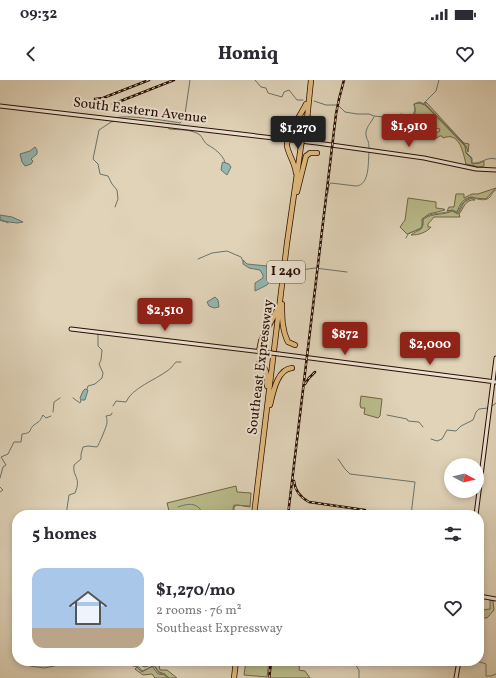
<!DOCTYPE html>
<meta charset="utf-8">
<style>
:root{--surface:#fff;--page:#f2f2f3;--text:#2b2b33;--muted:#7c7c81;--accent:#8f2418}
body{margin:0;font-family:Vollkorn,serif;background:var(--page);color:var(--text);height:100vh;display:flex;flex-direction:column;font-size:15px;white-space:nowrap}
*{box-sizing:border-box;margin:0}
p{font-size:13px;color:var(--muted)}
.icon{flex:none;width:22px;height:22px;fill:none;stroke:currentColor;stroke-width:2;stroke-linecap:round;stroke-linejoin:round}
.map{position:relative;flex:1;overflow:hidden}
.side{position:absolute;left:12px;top:430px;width:472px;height:156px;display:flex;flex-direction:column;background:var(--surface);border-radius:16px;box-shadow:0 2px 6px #0003}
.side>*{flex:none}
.needle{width:26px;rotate:97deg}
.tools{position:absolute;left:444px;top:378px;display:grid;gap:8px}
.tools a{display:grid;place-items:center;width:40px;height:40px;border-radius:50%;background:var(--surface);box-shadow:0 2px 6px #0003;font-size:20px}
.price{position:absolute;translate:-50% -34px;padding:0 9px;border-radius:4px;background:var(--accent);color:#fff;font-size:13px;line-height:26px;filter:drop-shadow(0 1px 2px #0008)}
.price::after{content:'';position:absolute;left:50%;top:24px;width:12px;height:9px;margin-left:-6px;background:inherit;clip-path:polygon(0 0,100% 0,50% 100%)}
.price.on{background:#222;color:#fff}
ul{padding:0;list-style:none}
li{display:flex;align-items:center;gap:12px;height:100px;padding:0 20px}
li span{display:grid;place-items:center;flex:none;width:112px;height:80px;border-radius:12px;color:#555}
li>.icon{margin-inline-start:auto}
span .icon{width:48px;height:48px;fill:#fffc;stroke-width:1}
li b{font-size:17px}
h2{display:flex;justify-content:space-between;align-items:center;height:48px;padding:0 20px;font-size:17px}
.status{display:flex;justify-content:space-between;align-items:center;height:28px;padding:0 20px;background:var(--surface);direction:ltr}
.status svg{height:11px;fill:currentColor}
header{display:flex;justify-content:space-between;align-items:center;height:52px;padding:0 20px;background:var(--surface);font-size:18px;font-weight:800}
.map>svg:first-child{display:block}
</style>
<div class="status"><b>09:32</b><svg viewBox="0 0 49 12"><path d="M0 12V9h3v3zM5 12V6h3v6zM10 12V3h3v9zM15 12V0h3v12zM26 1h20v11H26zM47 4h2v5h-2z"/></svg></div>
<header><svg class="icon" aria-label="back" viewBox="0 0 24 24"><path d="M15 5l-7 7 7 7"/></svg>Homiq<svg class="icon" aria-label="heart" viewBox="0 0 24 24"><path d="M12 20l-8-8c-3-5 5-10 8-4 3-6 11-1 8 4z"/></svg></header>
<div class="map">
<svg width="496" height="598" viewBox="0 0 496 598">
<rect width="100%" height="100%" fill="#e0d3b8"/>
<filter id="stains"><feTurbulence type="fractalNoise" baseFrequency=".005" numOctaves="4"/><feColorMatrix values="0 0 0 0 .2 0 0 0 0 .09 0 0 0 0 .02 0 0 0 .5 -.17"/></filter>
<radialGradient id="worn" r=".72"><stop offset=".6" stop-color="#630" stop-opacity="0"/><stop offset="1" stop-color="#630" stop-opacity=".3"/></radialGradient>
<path fill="#b9ba8a" stroke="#716446" d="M426 22 460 59 464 63 469 64 468 72 466 66 425 24Z
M419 23 425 25 465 66 466 73 471 78 472 84 480 83 484 81V86L479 87 466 84C463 73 460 51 443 58L442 56H440L433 60V52H439L440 49 432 48C428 44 422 43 418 37L410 38 407 36 412 37C417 33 415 28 414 24Z
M496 108 486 119 475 118 472 117C463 118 460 124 457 132L452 130 447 131 449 127H454L456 114H464V118L472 114H478Z
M408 118 436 122V128L444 129 445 130 429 134 422 139V146L420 149 407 154 400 147 405 140Z
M471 118 475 120C465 119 464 128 459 134L460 137H434L428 144V147H431C426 153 418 155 411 155 420 148 423 153 423 139L425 138C433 133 445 135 452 131L458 134 464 122Z
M361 316 382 319 380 336 378 338 364 334 365 328H361L360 325Z
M236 406 237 412 251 413 250 427 237 425 234 427V435H170L167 423Z
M490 520 493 521 494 530 487 538H481L483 530 490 529Z
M130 581H152L159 585 160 590H167L177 598H169L165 594 159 592 153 584 145 587Z
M246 581H269L267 597 244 595Z
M272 581H300L299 590 305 591 310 598H270Z
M152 586 158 594 165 595 167 598H155L152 594 143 595 135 589 137 587 142 592Z"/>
<path fill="#94b7b1" stroke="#69736b" d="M35 67 37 70V74L31 79 33 81 31 84 25 86 22 82 20 74 30 71Z
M223 82 229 84 231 87 227 95 221 90 222 84Z
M0 135 12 137 23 142 17 143 2 141 0 140Z
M243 180 247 184 267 186 271 191 272 199 267 205 255 211V203L263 198V195L260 190 249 188 243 184Z
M215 217 218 220 219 227 214 228 209 226 207 222Z
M85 309 88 310 85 320H81L80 318 83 311Z"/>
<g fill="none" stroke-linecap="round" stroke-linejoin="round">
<path stroke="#69736b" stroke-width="1" d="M255 0 261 7 266 8 268 13 282 17 284 12 289 10 297 20H303
M314 21 326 25H338L345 32 357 34H369L374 36 393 38 401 34 411 36 413 35 415 30 414 24 419 22 425 24 465 65 466 72 472 78V83C482 84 487 76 496 79
M424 23 436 11 439 0
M116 38C124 34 169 41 180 43L182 41
M115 41 111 42 99 50 93 79 98 84 100 94 108 96 112 104 117 110 118 119 115 127
M184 41 190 0
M168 47 169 49C178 50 192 49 200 55 203 58 204 63 208 65 215 69 222 74 225 82
M369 68C369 60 367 61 366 55 365 48 371 43 374 37
M328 113 329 105 331 103 356 106C370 105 368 82 369 71
M0 140H2L8 143
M406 158 408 154 421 148 423 145V139C431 131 444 135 452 130L457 133C462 125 461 122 471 117 476 119 486 122 490 117 493 113 492 112 496 110
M198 179 212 173 227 171 241 177 243 181
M294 191 315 188 347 192
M272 197 280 191
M87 309 88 306 95 304 102 298 103 293 99 284 101 280 102 270 98 266V254
M73 318 80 323 81 320
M113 326 116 321 126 322C132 308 155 300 167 291 171 289 173 285 176 282H181
M492 326 496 323
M53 332 54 322 60 318
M387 335 407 339 408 341 419 342 423 347
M431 359 437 361 442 359 447 350 456 351 461 346 473 340 476 332 479 329 488 328
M338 379 345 389 350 394 415 402 411 435
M0 398 3 387 6 385 1 377 8 374 14 362H21L22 354C33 353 28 350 34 345 39 341 39 343 43 335L46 338 51 336
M0 407 3 410 0 412
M178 427C189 423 199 422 203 435
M66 435 69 415 75 413C82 397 72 397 74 385L81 379V374L83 367 88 366 97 367C99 365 107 345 107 343 107 342 107 337 106 336L111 335 112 333
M233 435V428L234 425 250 426
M479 553 480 558 479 559
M116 581V583L120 586 125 581 128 582 133 586 139 587 142 591 154 586 159 593 165 594 168 598
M353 581 359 590V598
M477 581 486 584V596H491L496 594
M30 586 44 588 59 585 61 582"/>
<defs>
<path id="secondary" d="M0 26 317 63 424 78 476 89 496 90
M71 249 271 273
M279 274 496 302
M476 435 496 278
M479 516 496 519
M456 598 459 581"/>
<path id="highway" d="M309 38 311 52 313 54 319 55
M305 59 311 0
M296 93C295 83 289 76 287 66 286 55 301 35 306 24
M297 112 306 76 310 73H317
M282 224C282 238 282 250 288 262L295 265
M259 271 261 261 277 230
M258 284C268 286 267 298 267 306
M270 325C273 313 277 289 292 288
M254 435 287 163 301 66
M234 598 236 581"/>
</defs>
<use href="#secondary" stroke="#290d03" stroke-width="5"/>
<use href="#highway" stroke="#290d03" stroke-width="6"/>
<use href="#secondary" stroke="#ebe2d1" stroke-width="3"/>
<use href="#highway" stroke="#e0ba7c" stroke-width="4.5"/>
<defs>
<path id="rail" d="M95 19 103 18 149 0
M113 24 174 0
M305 304 309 298 315 292
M294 401C295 411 300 417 309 422L365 430
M288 435 336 34 339 19 344 0
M269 598 271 581"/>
</defs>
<use href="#rail" stroke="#290d03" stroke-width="2.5"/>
<use href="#rail" stroke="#ebe2d1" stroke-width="1" stroke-dasharray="3" stroke-linecap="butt"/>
<defs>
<path id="secondary-bridge" d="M271 273 279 274"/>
<path id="highway-bridge" d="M301 66 302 59"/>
</defs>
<use href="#secondary-bridge" stroke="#290d03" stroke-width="5" stroke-linecap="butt"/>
<use href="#highway-bridge" stroke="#290d03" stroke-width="6" stroke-linecap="butt"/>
<use href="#secondary-bridge" stroke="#ebe2d1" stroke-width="3"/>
<use href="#highway-bridge" stroke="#e0ba7c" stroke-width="4.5"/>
</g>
<g text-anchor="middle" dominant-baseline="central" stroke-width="4" stroke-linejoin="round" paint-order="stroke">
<rect fill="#ebe2d1" stroke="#634d41" stroke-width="1" x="267" y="181" width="38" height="22" rx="3"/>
<g font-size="13" font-weight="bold" fill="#290d03">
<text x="286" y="192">I 240</text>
</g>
<g font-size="14" fill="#290d03" stroke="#ebe2d1">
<text transform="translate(140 31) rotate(7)">South Eastern Avenue</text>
<text transform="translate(261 287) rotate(-83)">Southeast Expressway</text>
</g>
</g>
<rect width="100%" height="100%" filter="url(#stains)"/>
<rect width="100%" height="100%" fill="url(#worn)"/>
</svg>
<div class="tools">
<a><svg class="needle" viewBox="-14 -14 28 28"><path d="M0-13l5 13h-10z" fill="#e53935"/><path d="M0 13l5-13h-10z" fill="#7c7c81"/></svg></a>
</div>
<b class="price" style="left:409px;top:68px">$1,910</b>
<b class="price on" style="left:298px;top:70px">$1,270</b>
<b class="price" style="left:165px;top:252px">$2,510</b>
<b class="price" style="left:345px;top:276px">$872</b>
<b class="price" style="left:430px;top:286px">$2,000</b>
<section class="side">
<h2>5 homes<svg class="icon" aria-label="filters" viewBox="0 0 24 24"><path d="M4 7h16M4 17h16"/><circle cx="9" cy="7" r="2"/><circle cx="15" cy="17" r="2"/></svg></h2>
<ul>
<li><span style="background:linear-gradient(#a9c7e8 75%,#b9a48a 0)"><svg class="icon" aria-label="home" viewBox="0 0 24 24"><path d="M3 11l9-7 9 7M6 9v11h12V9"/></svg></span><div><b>$1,270/mo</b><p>2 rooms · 76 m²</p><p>Southeast Expressway</p></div><svg class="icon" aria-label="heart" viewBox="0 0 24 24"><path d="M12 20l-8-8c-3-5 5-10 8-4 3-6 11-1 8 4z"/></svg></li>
</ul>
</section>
</div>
